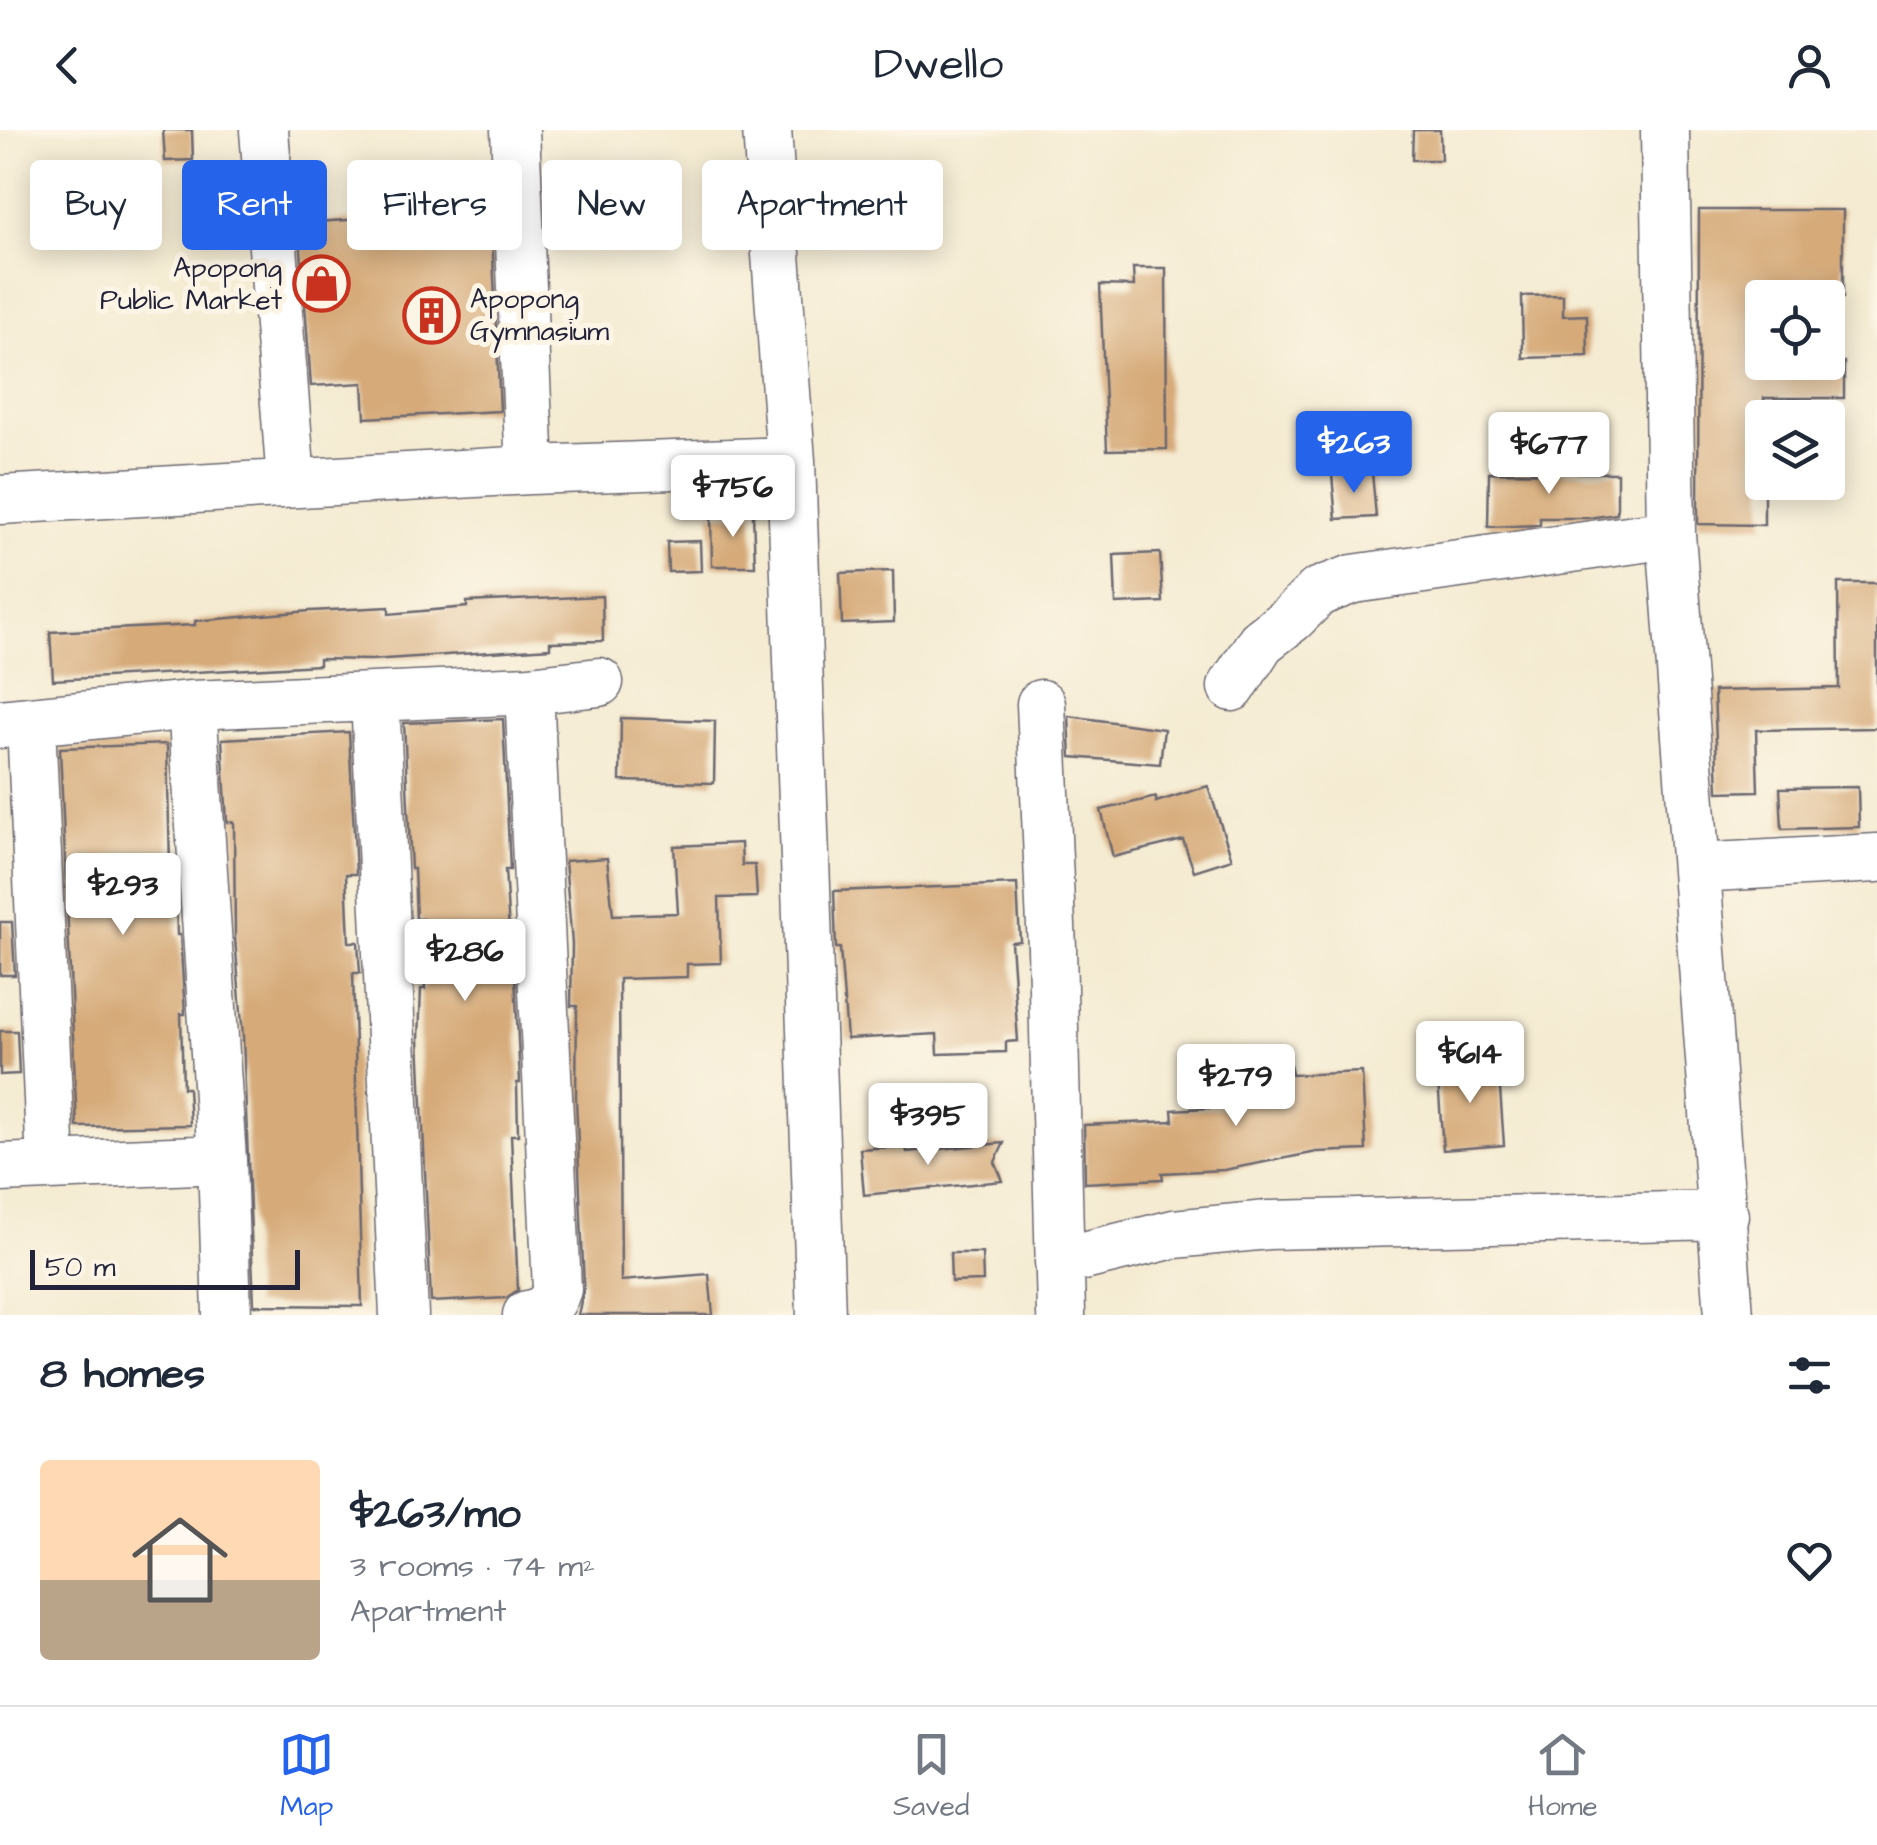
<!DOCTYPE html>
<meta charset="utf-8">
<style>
:root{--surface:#fff;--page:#f2f2f3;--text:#1f2937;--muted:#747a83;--line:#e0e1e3;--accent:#2563eb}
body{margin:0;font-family:"Architects Daughter",sans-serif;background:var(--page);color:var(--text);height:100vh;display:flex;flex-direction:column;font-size:38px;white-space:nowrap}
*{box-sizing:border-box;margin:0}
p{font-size:32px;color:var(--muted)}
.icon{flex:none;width:55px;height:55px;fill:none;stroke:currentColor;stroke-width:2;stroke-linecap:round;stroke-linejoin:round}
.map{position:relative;height:1185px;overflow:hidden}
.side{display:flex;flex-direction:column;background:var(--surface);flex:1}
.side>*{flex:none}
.hud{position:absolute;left:30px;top:30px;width:1000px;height:90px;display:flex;gap:20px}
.tools{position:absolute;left:1745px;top:150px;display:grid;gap:20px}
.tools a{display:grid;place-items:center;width:100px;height:100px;border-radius:10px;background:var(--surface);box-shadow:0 5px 25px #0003;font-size:50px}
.scale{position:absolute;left:30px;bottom:25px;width:270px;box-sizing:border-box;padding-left:10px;border:5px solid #22223b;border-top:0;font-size:28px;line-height:35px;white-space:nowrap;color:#22223b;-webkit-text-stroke:8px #fcf5e5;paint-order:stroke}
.price{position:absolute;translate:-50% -85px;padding:0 22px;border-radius:10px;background:#fff;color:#222;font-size:32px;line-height:65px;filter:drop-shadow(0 2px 5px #0008)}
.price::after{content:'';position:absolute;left:50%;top:60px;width:30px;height:22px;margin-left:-15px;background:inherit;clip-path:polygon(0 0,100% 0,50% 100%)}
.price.selected{background:var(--accent);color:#fff}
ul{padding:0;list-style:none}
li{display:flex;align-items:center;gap:30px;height:250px;padding:0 40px}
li+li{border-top:2px solid var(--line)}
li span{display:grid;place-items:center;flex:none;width:280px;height:200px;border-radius:10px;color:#555}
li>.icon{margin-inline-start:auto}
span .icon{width:120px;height:120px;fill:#fffc;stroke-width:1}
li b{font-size:42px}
h2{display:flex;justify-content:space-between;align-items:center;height:120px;padding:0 40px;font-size:42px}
.chip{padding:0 35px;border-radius:10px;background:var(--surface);box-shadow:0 5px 25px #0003;font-size:35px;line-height:90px}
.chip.selected{background:var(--accent);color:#fff}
header{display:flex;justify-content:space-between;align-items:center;height:130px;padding:0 40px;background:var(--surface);font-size:45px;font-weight:600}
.menu{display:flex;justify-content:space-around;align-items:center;height:140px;border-top:2px solid var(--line);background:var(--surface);font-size:28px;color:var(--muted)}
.menu a{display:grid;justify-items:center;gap:5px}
.menu .selected{color:var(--accent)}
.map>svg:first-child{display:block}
</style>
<header><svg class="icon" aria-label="back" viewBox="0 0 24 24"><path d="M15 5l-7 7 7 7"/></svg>Dwello<svg class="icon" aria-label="person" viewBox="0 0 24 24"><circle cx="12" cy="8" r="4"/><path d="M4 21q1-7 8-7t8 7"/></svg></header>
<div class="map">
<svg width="1877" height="1185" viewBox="0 0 1877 1185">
<rect width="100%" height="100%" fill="#fcf5e5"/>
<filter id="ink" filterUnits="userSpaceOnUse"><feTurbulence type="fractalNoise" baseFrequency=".01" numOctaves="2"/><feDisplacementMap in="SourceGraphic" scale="20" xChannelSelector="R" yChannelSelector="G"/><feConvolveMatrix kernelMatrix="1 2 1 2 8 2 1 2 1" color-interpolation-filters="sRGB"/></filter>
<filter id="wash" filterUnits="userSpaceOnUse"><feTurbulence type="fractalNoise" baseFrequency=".0048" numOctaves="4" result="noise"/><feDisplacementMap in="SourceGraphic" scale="40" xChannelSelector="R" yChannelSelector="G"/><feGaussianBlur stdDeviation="2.25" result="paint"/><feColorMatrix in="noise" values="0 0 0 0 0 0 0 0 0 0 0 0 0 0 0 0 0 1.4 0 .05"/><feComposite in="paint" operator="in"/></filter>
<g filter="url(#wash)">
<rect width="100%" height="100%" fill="#f4ebd2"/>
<g id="blocks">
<path fill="#d6aa79" d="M163 0H192L193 30 165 31Z
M1413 0H1440L1441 30H1412Z
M1699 80H1843V168H1762V232H1844V268H1764V395L1698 394Z
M491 81 500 281 365 288 363 253 311 256 299 93Z
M1133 138H1166L1167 319 1107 320 1100 155 1134 156Z
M1563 165V186L1587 185 1588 226 1523 228 1522 166Z
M1372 342 1376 387 1336 389 1332 345Z
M1489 342 1617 343V384L1588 388H1540V395L1488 397Z
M753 383 755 436H712L711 384Z
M700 411 701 441 668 442 667 412Z
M1160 423 1163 472 1116 474 1114 425Z
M893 441 894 492 842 494 840 443Z
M1838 453H1877V598L1756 600 1758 661 1718 662 1714 561 1839 558Z
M602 466 603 511 550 512V518L370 530 319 529V535L53 550 50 502 195 495V491L310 481 389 477V484L467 477V472Z
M1069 586 1164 599 1160 634 1071 627Z
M621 588 715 591 714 653 620 651Z
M503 589 510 740H505L512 846H515L520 953H517L518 1005H511L518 1160 506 1168 431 1172 419 909 421 859H425L422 789H416L414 739H411L404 593Z
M349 602 356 744H346L349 812H358L360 843H353L362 1176 254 1175 243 907 235 808 234 692H227L222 609Z
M167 614 170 735H175L177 805H180L185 884H181L183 958H188L190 995 77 997 60 618Z
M1208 656 1232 729 1194 741 1183 710 1113 727 1101 680 1156 667V672Z
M1858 657 1859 697 1782 699 1780 658Z
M741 713 742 735H755L757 767 719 768 721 833 687 834V847L619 849 621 1151 709 1144 713 1185H578L584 1158 576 968 577 876H571L572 814 565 731 607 728 613 785 678 783 674 716Z
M1017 754 1020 811 1011 812 1018 911 1006 912V922L938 924 937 904 847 909 840 818H836L834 761Z
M0 792H12L15 845H0Z
M0 901H17L19 944 0 945Z
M1498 931 1504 1015 1443 1020 1437 936Z
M1290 934 1292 945 1362 942 1366 1020 1317 1022 1224 1040 1162 1043 1163 1049 1085 1053 1084 995 1173 991 1172 980 1243 976 1237 945Z
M1004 1013 995 1032 1003 1051 864 1065 860 1019 906 1016 907 1022Z
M950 1123H982L983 1151 951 1152Z"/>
</g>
</g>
<g filter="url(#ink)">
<use href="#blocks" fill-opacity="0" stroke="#6c6870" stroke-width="2.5"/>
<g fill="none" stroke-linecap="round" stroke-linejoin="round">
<defs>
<path id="minor" d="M264 0 291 352
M515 0 530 340
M767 0 791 331 821 1185
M1665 0 1671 404 1729 1185
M0 370 530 340 791 331
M1232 557 1261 512 1292 488 1318 462 1353 449 1671 404
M375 568 404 1185
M1041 574 1052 818 1061 1185
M192 575 222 1029 227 1185
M31 593 51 1035
M0 594 192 575 529 560 599 552
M1696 738 1877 728
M0 1038 222 1029
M1059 1132 1174 1104 1268 1095 1724 1085
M527 1185C544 1183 552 1175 557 1159L529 560"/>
</defs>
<use href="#minor" stroke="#6c6870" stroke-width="51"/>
<use href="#minor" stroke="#fff" stroke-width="48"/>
</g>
</g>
<defs>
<symbol id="shop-ring" viewBox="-11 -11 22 22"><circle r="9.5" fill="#fcf5e5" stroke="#c8321e" stroke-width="1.5"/><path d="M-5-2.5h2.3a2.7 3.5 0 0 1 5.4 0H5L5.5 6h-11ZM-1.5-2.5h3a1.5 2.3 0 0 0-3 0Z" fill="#c8321e"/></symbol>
<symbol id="building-ring" viewBox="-11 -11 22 22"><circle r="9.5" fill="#fcf5e5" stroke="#c8321e" stroke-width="1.5"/><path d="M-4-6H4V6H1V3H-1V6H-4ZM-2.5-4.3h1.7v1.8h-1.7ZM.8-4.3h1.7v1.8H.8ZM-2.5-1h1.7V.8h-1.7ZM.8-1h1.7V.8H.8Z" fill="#c8321e"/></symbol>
</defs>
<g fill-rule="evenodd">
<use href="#shop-ring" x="290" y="122" width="63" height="63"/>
<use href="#building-ring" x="400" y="154" width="63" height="63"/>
</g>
<g text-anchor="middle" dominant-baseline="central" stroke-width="10" stroke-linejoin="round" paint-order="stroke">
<g font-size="28" fill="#22223b" stroke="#fcf5e5" text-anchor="end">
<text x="282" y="138">Apopong<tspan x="282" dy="32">Public Market</tspan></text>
<text x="470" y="169" text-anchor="start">Apopong<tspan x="470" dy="32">Gymnasium</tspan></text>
</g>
</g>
</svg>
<div class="tools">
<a><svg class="icon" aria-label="locate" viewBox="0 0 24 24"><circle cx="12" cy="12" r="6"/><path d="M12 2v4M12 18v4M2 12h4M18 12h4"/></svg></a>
<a><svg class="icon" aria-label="layers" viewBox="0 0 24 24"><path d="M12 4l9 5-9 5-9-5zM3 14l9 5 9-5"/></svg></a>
</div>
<div class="scale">50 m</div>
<b class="price selected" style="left:1354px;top:366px">$263</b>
<b class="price" style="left:1549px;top:367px">$677</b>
<b class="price" style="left:733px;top:410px">$756</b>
<b class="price" style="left:123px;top:808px">$293</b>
<b class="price" style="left:465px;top:874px">$286</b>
<b class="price" style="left:1470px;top:976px">$614</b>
<b class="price" style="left:1236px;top:999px">$279</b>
<b class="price" style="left:928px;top:1038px">$395</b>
<div class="hud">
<a class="chip">Buy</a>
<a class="chip selected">Rent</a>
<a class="chip">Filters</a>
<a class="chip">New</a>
<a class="chip">Apartment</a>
</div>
</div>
<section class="side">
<h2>8 homes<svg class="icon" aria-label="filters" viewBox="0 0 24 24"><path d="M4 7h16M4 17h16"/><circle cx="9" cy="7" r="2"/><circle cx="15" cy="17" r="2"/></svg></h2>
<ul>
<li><span style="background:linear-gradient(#ffd9b3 60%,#b9a48a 0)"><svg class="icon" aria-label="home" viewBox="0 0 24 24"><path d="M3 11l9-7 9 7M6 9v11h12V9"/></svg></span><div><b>$263/mo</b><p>3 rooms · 74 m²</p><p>Apartment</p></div><svg class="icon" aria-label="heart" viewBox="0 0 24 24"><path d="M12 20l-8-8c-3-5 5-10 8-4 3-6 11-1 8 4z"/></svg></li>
</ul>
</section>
<nav class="menu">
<a class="selected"><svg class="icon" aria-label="map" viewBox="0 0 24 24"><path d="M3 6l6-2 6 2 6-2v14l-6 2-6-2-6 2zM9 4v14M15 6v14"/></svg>Map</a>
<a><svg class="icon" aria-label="saved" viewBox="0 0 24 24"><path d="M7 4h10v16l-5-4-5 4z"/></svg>Saved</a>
<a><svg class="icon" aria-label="home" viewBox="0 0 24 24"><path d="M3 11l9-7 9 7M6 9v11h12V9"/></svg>Home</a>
</nav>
